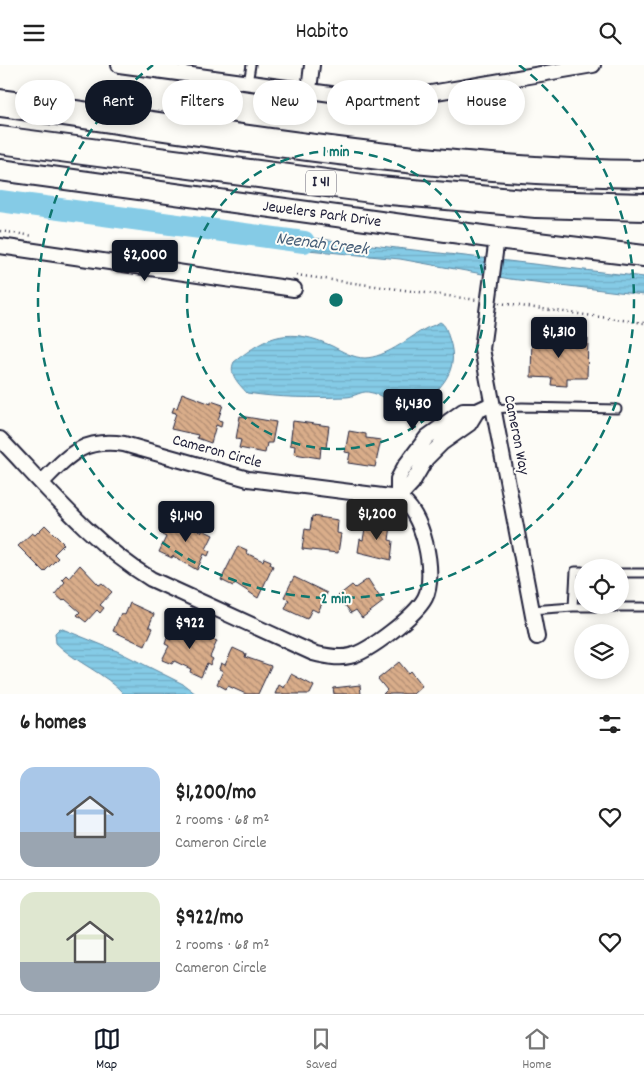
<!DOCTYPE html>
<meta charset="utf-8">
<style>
:root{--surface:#fff;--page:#f2f2f2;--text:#222;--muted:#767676;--line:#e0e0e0;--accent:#111827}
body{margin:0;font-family:Dekko,sans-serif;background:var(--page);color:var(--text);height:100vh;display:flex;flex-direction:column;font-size:19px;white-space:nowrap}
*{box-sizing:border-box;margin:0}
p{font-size:16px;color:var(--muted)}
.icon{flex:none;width:28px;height:28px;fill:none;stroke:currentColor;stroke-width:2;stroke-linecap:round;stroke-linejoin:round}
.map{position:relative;height:629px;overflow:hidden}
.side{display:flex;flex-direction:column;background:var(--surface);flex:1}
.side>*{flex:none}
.hud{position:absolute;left:15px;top:15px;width:615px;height:45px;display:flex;gap:10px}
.controls{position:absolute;left:574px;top:494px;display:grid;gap:10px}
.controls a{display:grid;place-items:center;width:55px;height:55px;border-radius:50%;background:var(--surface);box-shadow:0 2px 12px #0003;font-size:25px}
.price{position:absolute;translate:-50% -42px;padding:0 11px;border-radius:5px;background:var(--accent);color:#fff;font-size:16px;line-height:32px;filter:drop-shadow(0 1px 2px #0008)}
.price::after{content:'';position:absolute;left:50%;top:30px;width:15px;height:11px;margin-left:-8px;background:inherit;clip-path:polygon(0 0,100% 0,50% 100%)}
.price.current{background:#222;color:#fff}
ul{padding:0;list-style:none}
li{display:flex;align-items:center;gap:15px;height:125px;padding:0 20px}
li+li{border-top:1px solid var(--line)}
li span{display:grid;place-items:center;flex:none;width:140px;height:100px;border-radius:15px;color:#555}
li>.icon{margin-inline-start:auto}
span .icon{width:60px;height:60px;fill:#fffc;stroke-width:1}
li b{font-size:21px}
h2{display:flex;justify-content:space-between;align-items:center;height:60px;padding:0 20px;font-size:21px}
.pill{padding:0 18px;border-radius:22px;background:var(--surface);box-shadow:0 2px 12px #0003;font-size:18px;line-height:45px}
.pill.current{background:var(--accent);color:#fff}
header{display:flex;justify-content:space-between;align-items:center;height:65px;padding:0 20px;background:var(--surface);font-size:22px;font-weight:600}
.tabs{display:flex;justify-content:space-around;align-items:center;height:70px;border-top:1px solid var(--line);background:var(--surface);font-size:14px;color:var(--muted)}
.tabs a{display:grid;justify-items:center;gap:2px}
.tabs .current{color:var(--accent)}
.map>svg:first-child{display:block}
</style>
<header><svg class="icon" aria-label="menu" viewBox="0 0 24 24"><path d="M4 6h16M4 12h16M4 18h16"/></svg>Habito<svg class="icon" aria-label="search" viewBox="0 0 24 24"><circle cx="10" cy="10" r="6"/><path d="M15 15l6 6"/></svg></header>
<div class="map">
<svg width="644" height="629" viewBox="0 0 644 629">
<defs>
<pattern id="water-rules" width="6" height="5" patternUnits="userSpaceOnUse" patternTransform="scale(1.25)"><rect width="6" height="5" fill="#85cbe6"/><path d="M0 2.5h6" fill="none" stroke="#73aec6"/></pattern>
<pattern id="building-back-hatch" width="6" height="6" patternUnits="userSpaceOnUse" patternTransform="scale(1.25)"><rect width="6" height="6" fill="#d9ad8a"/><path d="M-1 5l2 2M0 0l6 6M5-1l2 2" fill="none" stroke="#b08c72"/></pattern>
</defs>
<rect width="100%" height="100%" fill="#fdfcf7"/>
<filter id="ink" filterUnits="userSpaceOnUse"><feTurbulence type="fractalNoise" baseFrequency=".02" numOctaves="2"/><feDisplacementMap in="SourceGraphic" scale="10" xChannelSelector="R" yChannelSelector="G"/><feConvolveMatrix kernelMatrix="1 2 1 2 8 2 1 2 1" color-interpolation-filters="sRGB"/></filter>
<g filter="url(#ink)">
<path fill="url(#water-rules)" stroke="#5d87a2" d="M286 170 644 212V230L510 214 400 194 277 182 274 174Z
M440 257C446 260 447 267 449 273 462 309 437 326 413 347 397 344 384 329 368 327 361 326 354 332 346 332 313 333 279 333 247 328 239 319 228 309 234 297 269 269 290 262 332 281 342 286 353 293 365 293 386 292 406 275 423 265 429 261 435 261 440 257Z
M60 563 117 586 183 619 196 629H124C105 608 76 598 56 578L55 568Z"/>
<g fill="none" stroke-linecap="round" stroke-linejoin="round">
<path stroke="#85cbe6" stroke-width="22" d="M0 136 304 177"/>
</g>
<path fill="url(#building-back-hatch)" stroke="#22223b" d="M532 272 588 274 587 313H567V321L551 320 552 313 531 312Z
M182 328 211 339V336L223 340 218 355 222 356 221 362 216 360 211 378 197 373 198 370 171 364 176 348 172 347 174 342 177 343Z
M240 351 276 357 272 378H267L265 388 239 383 241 375 236 374Z
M293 356 329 361 326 383 321 382 320 393 294 389 295 381 290 380Z
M349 366 366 369V373L381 375 375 402 348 398 350 388 345 387Z
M312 451 338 455 337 468 341 469 338 488 302 484 305 464 310 465Z
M175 452 202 467 203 465 213 470 206 484 210 486 208 491 204 489 197 505 173 491 172 493 159 487 166 472 162 470 164 465 168 467Z
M366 458 391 461 389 475 393 476 391 495 358 487 360 474 363 475Z
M45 460 64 479 54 489 58 493 44 507 18 481 32 468 35 470Z
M238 481 247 485 246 488 263 496 264 493 271 496 270 499 273 501 258 533 235 518 233 521 221 515Z
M80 500 99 520 102 518 112 527 100 540 104 543 100 548 97 545 86 557 77 550 80 547 65 534 63 536 55 529 65 517 62 514 66 510 69 513Z
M294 512 327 528 318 547 312 544 307 554 285 544 289 535 284 532Z
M368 514 383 537 362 553 356 545 351 548 338 531 352 520 355 523Z
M130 538 154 549 149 561 153 563 145 581 113 566 121 548 125 550Z
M178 558 192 564 191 567 217 576 210 592 213 594 210 600 207 598 201 612 190 607 191 604 174 596 172 599 162 595 169 581 165 579 167 573 171 575Z
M233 583 246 589 245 592 271 601 258 629H246L228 621 226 624 217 619 223 606 219 604 221 598 225 600Z
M399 597 408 608 410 606 422 621 413 629H383L387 625 378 614Z
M291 609 314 621 310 629H275L279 620 284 623Z
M360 620 361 629H334L333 623Z"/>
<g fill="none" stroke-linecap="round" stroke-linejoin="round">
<defs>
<path id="lane" d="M248 18 251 0
M493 344 522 342 617 344
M620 508H644
M573 542 575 506H582
M531 545 573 542H644"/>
<path id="street" d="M119 0 375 35 396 34 593 0
M309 25 312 0
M497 173 482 284 537 572
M0 181 294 224
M0 374C47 423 92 478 151 514L313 588C325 591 338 594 350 591 369 587 416 550 425 533 437 510 423 444 398 433L248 414 124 379C82 373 69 390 42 417
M398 433V414L405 401 427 372 463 346H477L492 339
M398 433 412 418 426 394 442 378 469 359 477 346"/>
<g id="secondary">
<path id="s1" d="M0 105 497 173 644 191"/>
</g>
<path id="highway" d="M0 38C214 68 428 107 644 109
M0 75 379 125 536 139 644 142"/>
</defs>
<use href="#lane" stroke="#22223b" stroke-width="11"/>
<use href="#street" stroke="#22223b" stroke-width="18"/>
<use href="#secondary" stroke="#22223b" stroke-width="24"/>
<use href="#highway" stroke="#22223b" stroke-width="30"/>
<path stroke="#22223b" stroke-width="2.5" stroke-dasharray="1 4" stroke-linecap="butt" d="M0 166 34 171
M296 210 477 235
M499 238 644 258"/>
<use href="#lane" stroke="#fdfcf7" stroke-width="7"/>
<use href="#street" stroke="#fdfcf7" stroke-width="14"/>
<use href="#secondary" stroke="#fdfcf7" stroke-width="20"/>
<use href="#highway" stroke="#fdfcf7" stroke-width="26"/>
</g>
</g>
<g fill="none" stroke="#0f766e" stroke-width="2.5" stroke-dasharray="9 6">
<circle cx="336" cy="235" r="149"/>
<path d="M519 0A298 298 0 1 1 153 0"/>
</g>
<g text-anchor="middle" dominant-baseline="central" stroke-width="4" stroke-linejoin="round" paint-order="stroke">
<rect fill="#fdfcf7" stroke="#646373" stroke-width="1" x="306" y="105.5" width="30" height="25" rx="4"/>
<g font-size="15" font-weight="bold" fill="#22223b">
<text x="321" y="118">I 41</text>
</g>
<g font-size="16" fill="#22223b" stroke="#fdfcf7">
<text stroke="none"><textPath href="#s1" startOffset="325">Jewelers Park Drive</textPath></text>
<text transform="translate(516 370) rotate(79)">Cameron Way</text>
<text transform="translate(217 387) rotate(15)">Cameron Circle</text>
</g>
<g font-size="18" font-style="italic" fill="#455d77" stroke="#fdfcf7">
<text transform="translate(322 180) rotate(7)">Neenah Creek</text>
</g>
</g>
<circle cx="336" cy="235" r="8" fill="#0f766e" stroke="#fdfcf7" stroke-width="2.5"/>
<g font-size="15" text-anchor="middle" font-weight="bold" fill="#0f766e" stroke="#fdfcf7" stroke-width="4" stroke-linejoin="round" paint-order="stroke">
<text x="336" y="91">1 min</text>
<text x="336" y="538">2 min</text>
</g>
</svg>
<div class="controls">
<a><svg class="icon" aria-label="locate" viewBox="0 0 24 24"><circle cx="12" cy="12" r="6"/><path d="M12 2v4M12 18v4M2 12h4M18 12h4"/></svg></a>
<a><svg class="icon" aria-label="layers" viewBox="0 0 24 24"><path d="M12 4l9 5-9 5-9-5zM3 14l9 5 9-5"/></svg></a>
</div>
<b class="price" style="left:145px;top:217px">$2,000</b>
<b class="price" style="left:559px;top:294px">$1,310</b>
<b class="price" style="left:413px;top:366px">$1,430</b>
<b class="price current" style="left:377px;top:476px">$1,200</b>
<b class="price" style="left:186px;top:478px">$1,140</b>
<b class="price" style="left:190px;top:585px">$922</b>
<div class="hud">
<a class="pill">Buy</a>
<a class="pill current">Rent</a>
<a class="pill">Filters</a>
<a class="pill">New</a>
<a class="pill">Apartment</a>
<a class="pill">House</a>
</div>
</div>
<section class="side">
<h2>6 homes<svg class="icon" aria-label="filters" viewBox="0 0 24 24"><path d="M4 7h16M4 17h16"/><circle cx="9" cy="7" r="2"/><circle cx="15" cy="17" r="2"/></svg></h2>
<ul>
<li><span style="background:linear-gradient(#a9c7e8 65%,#9aa5b1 0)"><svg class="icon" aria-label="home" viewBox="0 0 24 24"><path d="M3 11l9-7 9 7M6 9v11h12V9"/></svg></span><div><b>$1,200/mo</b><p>2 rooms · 68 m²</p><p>Cameron Circle</p></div><svg class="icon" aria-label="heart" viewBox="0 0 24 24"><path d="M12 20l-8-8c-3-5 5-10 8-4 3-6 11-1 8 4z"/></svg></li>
<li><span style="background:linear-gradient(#dfe7d0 70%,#9aa5b1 0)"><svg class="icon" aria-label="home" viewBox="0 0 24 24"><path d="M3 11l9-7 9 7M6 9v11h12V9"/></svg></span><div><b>$922/mo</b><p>2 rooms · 68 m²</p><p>Cameron Circle</p></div><svg class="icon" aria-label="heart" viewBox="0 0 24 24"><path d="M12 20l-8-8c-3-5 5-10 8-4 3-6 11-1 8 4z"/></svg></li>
</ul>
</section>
<nav class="tabs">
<a class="current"><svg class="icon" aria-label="map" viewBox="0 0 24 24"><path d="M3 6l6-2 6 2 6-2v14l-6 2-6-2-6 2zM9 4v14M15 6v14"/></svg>Map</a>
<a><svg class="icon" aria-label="saved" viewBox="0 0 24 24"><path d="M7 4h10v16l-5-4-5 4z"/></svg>Saved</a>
<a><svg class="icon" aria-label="home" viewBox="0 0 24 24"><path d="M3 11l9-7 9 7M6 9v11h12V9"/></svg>Home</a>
</nav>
